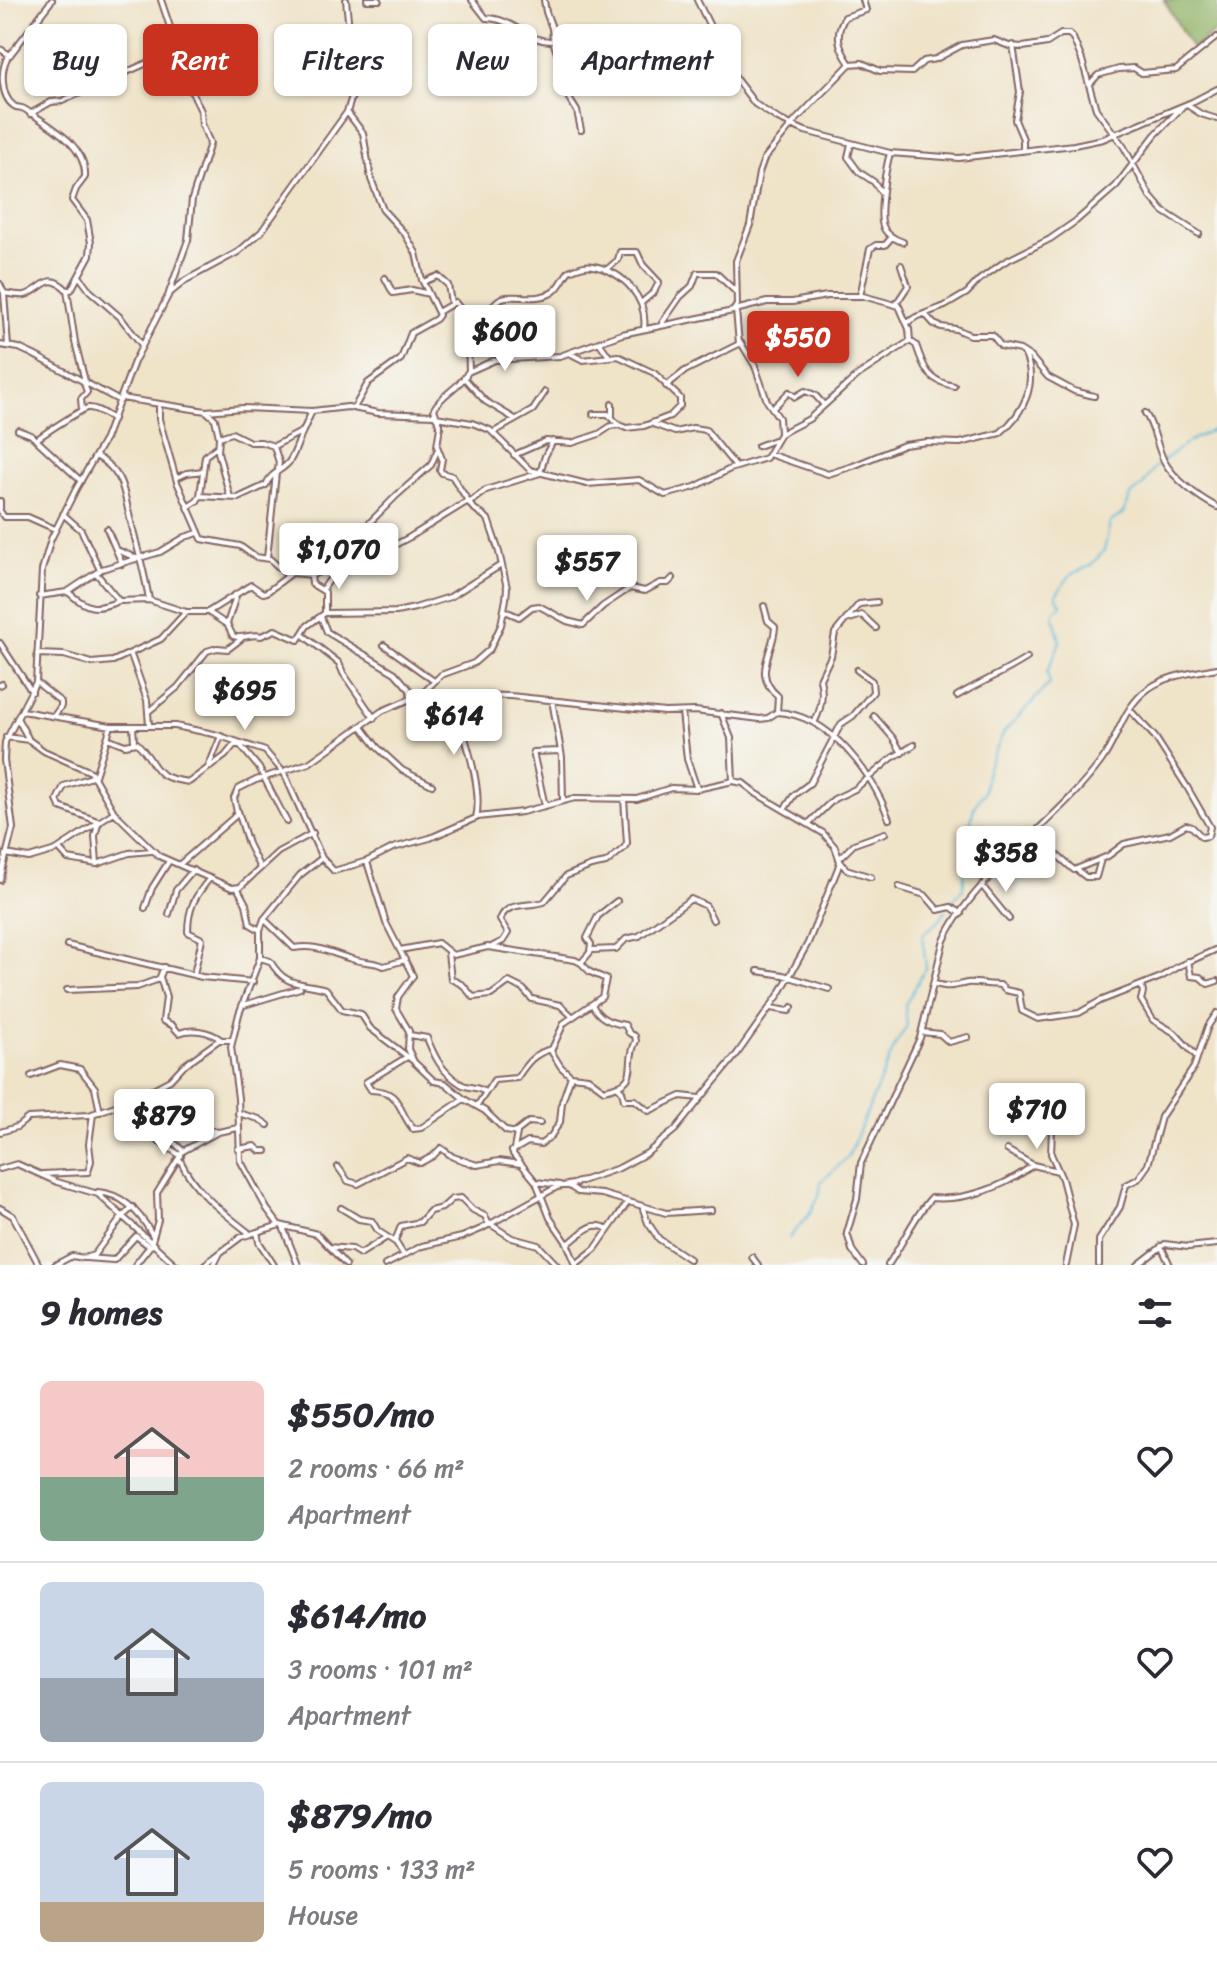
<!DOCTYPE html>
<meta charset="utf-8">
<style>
:root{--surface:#fff;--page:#f2f2f3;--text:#2b2b33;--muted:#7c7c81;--line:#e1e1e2;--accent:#c8321e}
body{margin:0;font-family:Sriracha,sans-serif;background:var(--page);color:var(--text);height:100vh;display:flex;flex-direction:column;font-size:30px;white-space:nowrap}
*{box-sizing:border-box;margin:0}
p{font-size:26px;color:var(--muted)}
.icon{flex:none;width:44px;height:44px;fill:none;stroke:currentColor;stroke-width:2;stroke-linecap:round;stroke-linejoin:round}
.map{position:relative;height:1265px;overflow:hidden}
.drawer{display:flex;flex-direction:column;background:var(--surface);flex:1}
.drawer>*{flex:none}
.top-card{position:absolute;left:24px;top:24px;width:800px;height:72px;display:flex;gap:16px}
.price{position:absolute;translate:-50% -68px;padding:0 18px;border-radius:8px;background:#fff;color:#222;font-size:26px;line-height:52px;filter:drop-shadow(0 2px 4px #0008)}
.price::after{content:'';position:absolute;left:50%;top:48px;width:24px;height:18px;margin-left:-12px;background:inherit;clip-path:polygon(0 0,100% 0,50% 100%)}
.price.current{background:var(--accent);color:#fff}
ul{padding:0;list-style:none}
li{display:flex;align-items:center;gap:24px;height:200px;padding:0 40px}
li+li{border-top:2px solid var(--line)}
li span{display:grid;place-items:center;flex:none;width:224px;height:160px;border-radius:12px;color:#555}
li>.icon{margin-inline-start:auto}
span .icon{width:96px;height:96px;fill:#fffc;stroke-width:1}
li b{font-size:34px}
h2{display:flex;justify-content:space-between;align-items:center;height:96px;padding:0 40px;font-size:34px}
.chip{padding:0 28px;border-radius:12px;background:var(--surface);box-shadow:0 2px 6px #0004;font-size:28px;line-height:72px}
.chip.current{background:var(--accent);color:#fff}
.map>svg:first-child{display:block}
</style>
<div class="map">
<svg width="1217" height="1265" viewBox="0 0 1217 1265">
<rect width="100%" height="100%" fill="#f6f6f2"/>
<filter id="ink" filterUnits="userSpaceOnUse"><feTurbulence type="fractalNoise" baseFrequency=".0125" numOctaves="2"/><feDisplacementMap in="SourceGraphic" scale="16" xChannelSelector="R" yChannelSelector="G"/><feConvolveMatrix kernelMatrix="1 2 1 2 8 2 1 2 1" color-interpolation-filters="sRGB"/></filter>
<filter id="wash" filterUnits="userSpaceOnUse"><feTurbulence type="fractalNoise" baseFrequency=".006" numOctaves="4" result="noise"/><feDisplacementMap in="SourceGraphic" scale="32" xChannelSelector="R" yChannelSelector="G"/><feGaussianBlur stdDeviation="1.8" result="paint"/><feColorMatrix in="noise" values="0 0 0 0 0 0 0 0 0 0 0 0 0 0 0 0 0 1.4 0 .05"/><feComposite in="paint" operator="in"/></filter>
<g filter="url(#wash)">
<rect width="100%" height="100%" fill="#efe3c8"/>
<path fill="#8fb165" stroke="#6c6848" stroke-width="2" d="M1164 0H1217V30L1192 49Z"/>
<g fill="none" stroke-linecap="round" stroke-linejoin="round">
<path stroke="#5db9db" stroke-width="2" d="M950 902 963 890 967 841 974 807 984 792 987 769 1004 732 1050 683 1047 672 1060 642 1053 613 1061 605 1056 595 1071 574 1090 566 1104 551 1110 523 1123 513 1132 494 1142 486 1156 466 1191 440 1217 428
M789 1238 808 1216 819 1196 821 1182 848 1157 896 1043 907 1026 905 1005 926 967 922 935 940 920 945 911"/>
</g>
</g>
<g filter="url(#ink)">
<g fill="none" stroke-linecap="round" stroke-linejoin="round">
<defs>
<path id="minor" d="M161 0 191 90 201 111 202 125 210 143 192 199 188 240 169 293
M367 0H379
M472 0 486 18C514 18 528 43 553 41
M544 0 546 12 552 28 553 41 561 65 565 92 577 111 581 130
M697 0 736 79 755 104 778 119 805 131 890 153 959 158 1074 145 1103 139 1192 102 1217 89
M1013 45 1020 92 1015 120 1023 139V151
M0 49 10 55 52 0
M850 64C839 48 834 34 845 17L866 10 863 0
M563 84 594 80 613 81 646 76 677 67 684 61 708 51H723
M1187 105 1201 114 1217 119
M347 112 363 133 371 179 383 210 405 234 416 253 422 280 439 315 436 319 411 333 401 359 368 383 354 408
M30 114 51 102 62 101 147 63 176 42
M851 144 848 157 859 172 874 182 881 192
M890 153C886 167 878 213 883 226 886 235 894 239 903 242
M1199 234 1163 211 1150 196 1124 147 1096 109 1089 85 1098 75 1119 69 1134 68 1142 73 1176 70 1217 37
M606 270 618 260 620 252H637L643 265 659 282 654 292 641 303
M79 276 90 291 120 317 142 345
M385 278 393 293 412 290 429 294
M423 282 438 276 448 285 451 303
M0 284 4 293 8 346
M67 290 75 342 85 381
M4 293C10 294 19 296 25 295 43 290 47 270 67 290H71L90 255 91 243 87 220 72 200 76 189 85 177C87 145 47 124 26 110 20 106 19 109 14 106 0 96 0 68 9 55
M860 296 870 249 876 245H885L892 237
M896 304 908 286 901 265
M438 312 455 302 467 317 481 324 468 341 469 371
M926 315 934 324 941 327 956 329 970 335H992L1001 346 1020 350 1031 357 1048 377 1074 391 1094 396
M662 323 680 297 692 286 697 273H716L735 291
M907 323 916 317 945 306 967 293 979 280 1004 262 1050 239 1076 221 1116 186 1155 135 1182 107
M481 324C486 317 490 308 496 302 507 290 534 304 553 292 561 287 563 278 569 271 577 268 586 264 594 266 624 272 648 299 644 329
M910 341 916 345C924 369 928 381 954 386
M599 342 608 355
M741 343 755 366 767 401 779 418 780 432
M0 345 19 348 34 355 120 401
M465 379 485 401 515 419
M666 386 685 371 739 344 736 310
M121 398 206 411 243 408 312 411 348 407 378 413 434 415
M159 404V419L177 482 202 539 240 546 255 557 270 559 288 576
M612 404V416
M773 408 789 392 795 397 805 391 815 395 824 405
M82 410 81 399 87 392 83 380
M206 411 215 419 219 437 232 433 250 442H261L274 446 303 431 312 411
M1145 413C1155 428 1156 445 1164 461 1174 479 1199 498 1217 507
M593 414H608L619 425
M436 417 472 423 490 430 530 470 587 484 639 480 665 495 695 487 730 469 766 458 780 434 809 419 858 375 910 341 909 329 899 306 863 296H827L792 302H767L735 310
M653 424 675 432 693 428 706 430 736 467
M18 430 31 435 81 481
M494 432 533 410 545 392
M219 437 218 452 230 497
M36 440C42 435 83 408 88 408 96 407 106 415 113 419
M758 446 774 440
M274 447 279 462 278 469
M769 454 828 474 853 466 904 445 927 442 960 443 1000 433C1024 413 1039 382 1024 353
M514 455 546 441 572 443 599 434 611 426 619 425 626 428 644 426 670 416 680 406V398L654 373 618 356 583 360 569 353
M96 456C127 474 123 495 132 526 138 551 145 574 149 600
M176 478 187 473 203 471
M200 496 238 498 266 485C270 473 282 471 289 462 296 452 298 441 303 431
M0 501V509
M469 503 486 490 540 473 545 456 553 441
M188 507 197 501 200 496 205 456 218 446
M0 511 4 517H28L55 529
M63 514 81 530 100 570
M107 529 122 564
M117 550 136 558
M267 558 276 473
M96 573 119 601 149 600 186 612H208L251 585 263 593 267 592 292 573 313 575 323 570 396 496 431 465 437 451
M311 576 312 584 325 592V613
M323 589 330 579 410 537 468 501
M68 592C87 609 95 611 119 601
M39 596 67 592 102 569 160 552 185 537 198 533
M236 596 227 624 233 636C242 640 251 633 261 636L275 630 298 640 307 626 325 613 396 612 415 608 450 597 501 565
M764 606 768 621 775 627C774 652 751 674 778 696L777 712
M505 611 519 617 532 607 539 606 567 621 583 625 603 606 630 588 645 591 660 583H668L673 578
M208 612 226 624
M321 617 327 632 395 673 410 690 411 699
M846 620 862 615 876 628
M303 635 339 663 343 673 374 718
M0 643 32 692
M384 645 434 681
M37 654 64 655 92 663 113 661 161 639 186 612
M131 655 147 700 149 725
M36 682 61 702V706L54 716
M0 685 2 684
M453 696C461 729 484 785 476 818
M957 696C980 682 1004 673 1027 658
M408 700 425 691 441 675 474 663 490 649 501 625 506 599 507 588 499 552 488 519 472 507 452 476 442 473 440 470 442 459 437 446 440 427 434 409C442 393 460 388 468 372L495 360 560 356 622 334 733 311 737 305 736 261 750 225 759 173 764 159 795 121 850 64 862 63 880 71 912 72 924 61 936 59 962 45 994 40 1009 46 1023 47 1047 43 1061 34H1069L1073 38 1082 60 1089 85
M552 700 562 757 563 801
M22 711 111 726H175L214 734 265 751 284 773 322 858 334 871 367 861 393 848 430 838 478 817 522 812 575 798 637 799 671 788 697 789 733 781 743 783 757 794 823 833 835 847 840 861 838 868 808 943 780 993 737 1054 675 1130 647 1153 619 1168 573 1184 557 1187 481 1229 462 1237 422 1246 385 1265
M149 711 178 687 207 651 217 648 228 649 241 639
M682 712 687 759 697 789
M721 713 731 738 733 781
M874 716 893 738 902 753
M17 718 28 738
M814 723C822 708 824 695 820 679L831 656 835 633 859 604 877 602
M133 726 134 742
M362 727 377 747 402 770 432 785
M6 737 29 740 44 751 91 772 114 812 159 856 232 888 240 887 278 852 313 833
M107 738 125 745 137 743C160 766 149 777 189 782L208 768 221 736
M210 767 225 756 234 745H240L259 768 287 822
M545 806 533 752 561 751
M784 810 794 795 810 783 841 724 853 716 873 692 872 681 857 670
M238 811 248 844 260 868
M100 822 60 807 57 800 64 786 95 776 111 726
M809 823 834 799 855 789 892 758 914 745
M1034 835 1074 870 1108 856 1124 844 1170 834 1186 825 1192 827 1202 837 1208 836 1210 827 1187 787 1155 737 1130 710
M59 849 68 859 97 864 129 853 151 851
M6 854 29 858 56 850 114 812
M839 859 854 844 885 833
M840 861 846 869 871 877
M367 862 386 923 413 976 398 997 396 1009 409 1031 408 1049 414 1062 434 1081 445 1083 464 1099 485 1111 506 1131 517 1133 513 1154 536 1182 550 1218 567 1243 576 1265
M97 864 95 836 98 824
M180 864 233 818 237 812 234 798 238 789 256 780 309 763 382 711 408 700 466 695 510 696 665 712 695 711 760 719 768 718 777 712C831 715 872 773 889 819
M1077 870 1086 877H1096L1101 859
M0 880 13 828 4 760 5 742 36 682 42 570 51 539 76 489 105 439 134 362 169 294 186 280 238 252 261 232 347 112 355 87 346 0
M899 887 925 895 938 910 951 907 961 914
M983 887 1009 919
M238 889 246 904 250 924 260 930
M145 908 152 888 169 861
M169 914 176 890 193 870
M264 919 294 948C318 944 329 953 352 959 363 963 372 961 384 966L405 960
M67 945 202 977 253 982
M493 946 503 941 508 933 500 920C506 901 528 907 544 902L566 876 591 866 606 863 624 848 627 843 624 799
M400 950 438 943 453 955 488 947 575 960 581 963 590 972 606 979 602 997 564 1023 551 1051 561 1067 571 1076 562 1102 560 1122 551 1136 541 1144 528 1142 512 1151
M590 951 591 944 587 938 598 916 617 901
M448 953 451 979 463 985 473 997 491 995 509 982 523 989 532 999 560 1005 572 1016
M260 958 270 961C287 989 300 981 326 989L342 1010 361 1014 370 1028 412 1060
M1188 961 1191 976 1200 977 1208 984 1217 981
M581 963 592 950 616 949 626 939 639 936 691 899 706 906 713 920
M758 971 783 975 829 989
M194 974 202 939 188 932C188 908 195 896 210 878
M160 977 166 997 163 1021 172 1025 179 1033C192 1028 209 1031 220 1039
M935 984C951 988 952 986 967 983 972 982 991 985 1000 985L1005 990 1019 993 1022 1011 1038 1019 1079 1013 1100 1001 1161 977 1177 967 1217 949
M1141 985 1143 992 1141 1000 1153 1020 1175 1033 1197 1057
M67 990 137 987 159 979 164 967
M244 1005 300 988
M771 1008 789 1011 792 1007
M922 1032 940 1034 949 1042 968 1037
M410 1035 427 1038C435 1058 442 1072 461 1084 469 1089 477 1086 485 1092
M407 1057 366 1082 371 1090C402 1091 396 1108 413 1129L421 1128 464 1099
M31 1076 60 1065 80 1069 95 1088 100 1112
M571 1076 588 1078 604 1090C644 1082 623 1065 636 1041L635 1036 629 1033 625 1025C610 1023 598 1018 592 1004
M617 1086 622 1091 624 1100H635L649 1111 681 1096 700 1098
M130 1101 183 1151
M477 1106 494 1080 517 1078C527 1063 534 1053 552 1049
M137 1108 144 1131 181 1156
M1004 1110 1015 1104H1021L1052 1129 1051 1154 1062 1179 1074 1225 1066 1265
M238 1113 259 1119 268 1125
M0 1132 17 1127 28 1118 89 1115 130 1101 170 1080 183 1066 219 1040H232
M165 1132H174C188 1118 202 1129 218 1132
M515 1133 529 1122 540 1123
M238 1149 255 1146 260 1151H266
M1007 1150 1033 1165 1058 1171
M180 1160C195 1192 221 1211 248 1232
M338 1167 348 1181 358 1184 407 1158 420 1163 433 1156 441 1148 453 1157 477 1165 499 1161 521 1164
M0 1169 17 1164 57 1182 98 1194 176 1265
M42 1174 88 1172 91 1161 89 1144 93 1114
M536 1182 560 1185
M568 1185 578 1192 602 1194 666 1213 711 1210
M98 1192C124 1194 141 1214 153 1236
M0 1208 13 1216 39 1265
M341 1208 359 1219 372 1221 378 1231 395 1242
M643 1209 648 1223 659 1239 689 1259
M490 1224 512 1238 538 1245 557 1265
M279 1225 267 1209 240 1160 238 1098 231 1047 239 1014 260 958V930L264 919 300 875 322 858
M283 1227 298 1265
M257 1232 259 1242 274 1265
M152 1241 158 1220 157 1193 183 1151 218 1132 238 1128
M568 1244C581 1235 590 1219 608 1229
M1161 1246 1170 1265
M329 1247 352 1249 360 1254 387 1237
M403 1254 395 1241 401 1226 420 1222 430 1211 442 1208 452 1199 461 1198 473 1210 485 1216 489 1225
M752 1257 758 1265
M86 1258 114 1260 136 1236 149 1246 154 1245
M576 1264 595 1249 628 1202
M55 1265 72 1256 84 1258 94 1255 122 1217 133 1207
M135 1265 150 1246
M204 1265 241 1237 280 1225 317 1234 346 1265
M214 1265 220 1253
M863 1265 852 1250 847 1233 857 1199 861 1163 920 1038 943 943C971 877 1059 821 1102 760 1118 738 1121 713 1143 693 1163 675 1192 673 1217 668
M888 1265C903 1243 913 1218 931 1198 966 1201 1005 1187 1033 1165
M1099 1265V1240L1120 1207 1126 1185 1138 1179 1148 1165 1161 1117 1194 1067 1208 1026 1217 1013
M1138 1265 1165 1244 1188 1247 1217 1244"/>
</defs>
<use href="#minor" stroke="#846462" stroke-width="8"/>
<use href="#minor" stroke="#fff" stroke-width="4"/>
</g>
</g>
</svg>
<b class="price" style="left:505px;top:373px">$600</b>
<b class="price current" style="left:798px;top:379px">$550</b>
<b class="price" style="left:339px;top:591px">$1,070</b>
<b class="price" style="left:587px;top:603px">$557</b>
<b class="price" style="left:245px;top:732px">$695</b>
<b class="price" style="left:454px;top:757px">$614</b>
<b class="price" style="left:1006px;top:894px">$358</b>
<b class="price" style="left:1037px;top:1151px">$710</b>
<b class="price" style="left:164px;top:1157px">$879</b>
<div class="top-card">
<a class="chip">Buy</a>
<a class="chip current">Rent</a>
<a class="chip">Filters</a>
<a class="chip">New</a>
<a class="chip">Apartment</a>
</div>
</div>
<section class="drawer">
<h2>9 homes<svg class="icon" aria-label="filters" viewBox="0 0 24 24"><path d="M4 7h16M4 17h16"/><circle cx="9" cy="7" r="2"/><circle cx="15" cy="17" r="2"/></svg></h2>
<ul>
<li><span style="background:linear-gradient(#f6c9c9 60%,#7fa58c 0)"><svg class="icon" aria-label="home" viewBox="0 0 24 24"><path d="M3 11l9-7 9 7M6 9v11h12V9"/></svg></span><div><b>$550/mo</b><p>2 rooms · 66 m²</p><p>Apartment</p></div><svg class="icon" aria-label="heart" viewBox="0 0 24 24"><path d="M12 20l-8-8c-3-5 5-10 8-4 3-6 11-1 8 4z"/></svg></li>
<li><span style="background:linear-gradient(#c9d6e8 60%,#9aa5b1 0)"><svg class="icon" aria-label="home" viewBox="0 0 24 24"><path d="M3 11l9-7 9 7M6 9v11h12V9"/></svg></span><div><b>$614/mo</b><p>3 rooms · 101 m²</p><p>Apartment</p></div><svg class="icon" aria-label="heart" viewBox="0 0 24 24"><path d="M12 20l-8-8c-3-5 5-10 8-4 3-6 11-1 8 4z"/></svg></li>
<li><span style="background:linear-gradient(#c9d6e8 75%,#b9a48a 0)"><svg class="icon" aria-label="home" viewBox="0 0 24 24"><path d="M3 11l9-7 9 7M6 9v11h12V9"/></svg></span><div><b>$879/mo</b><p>5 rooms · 133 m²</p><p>House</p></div><svg class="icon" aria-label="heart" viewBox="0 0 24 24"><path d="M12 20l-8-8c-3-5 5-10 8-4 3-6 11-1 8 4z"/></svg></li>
</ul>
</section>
